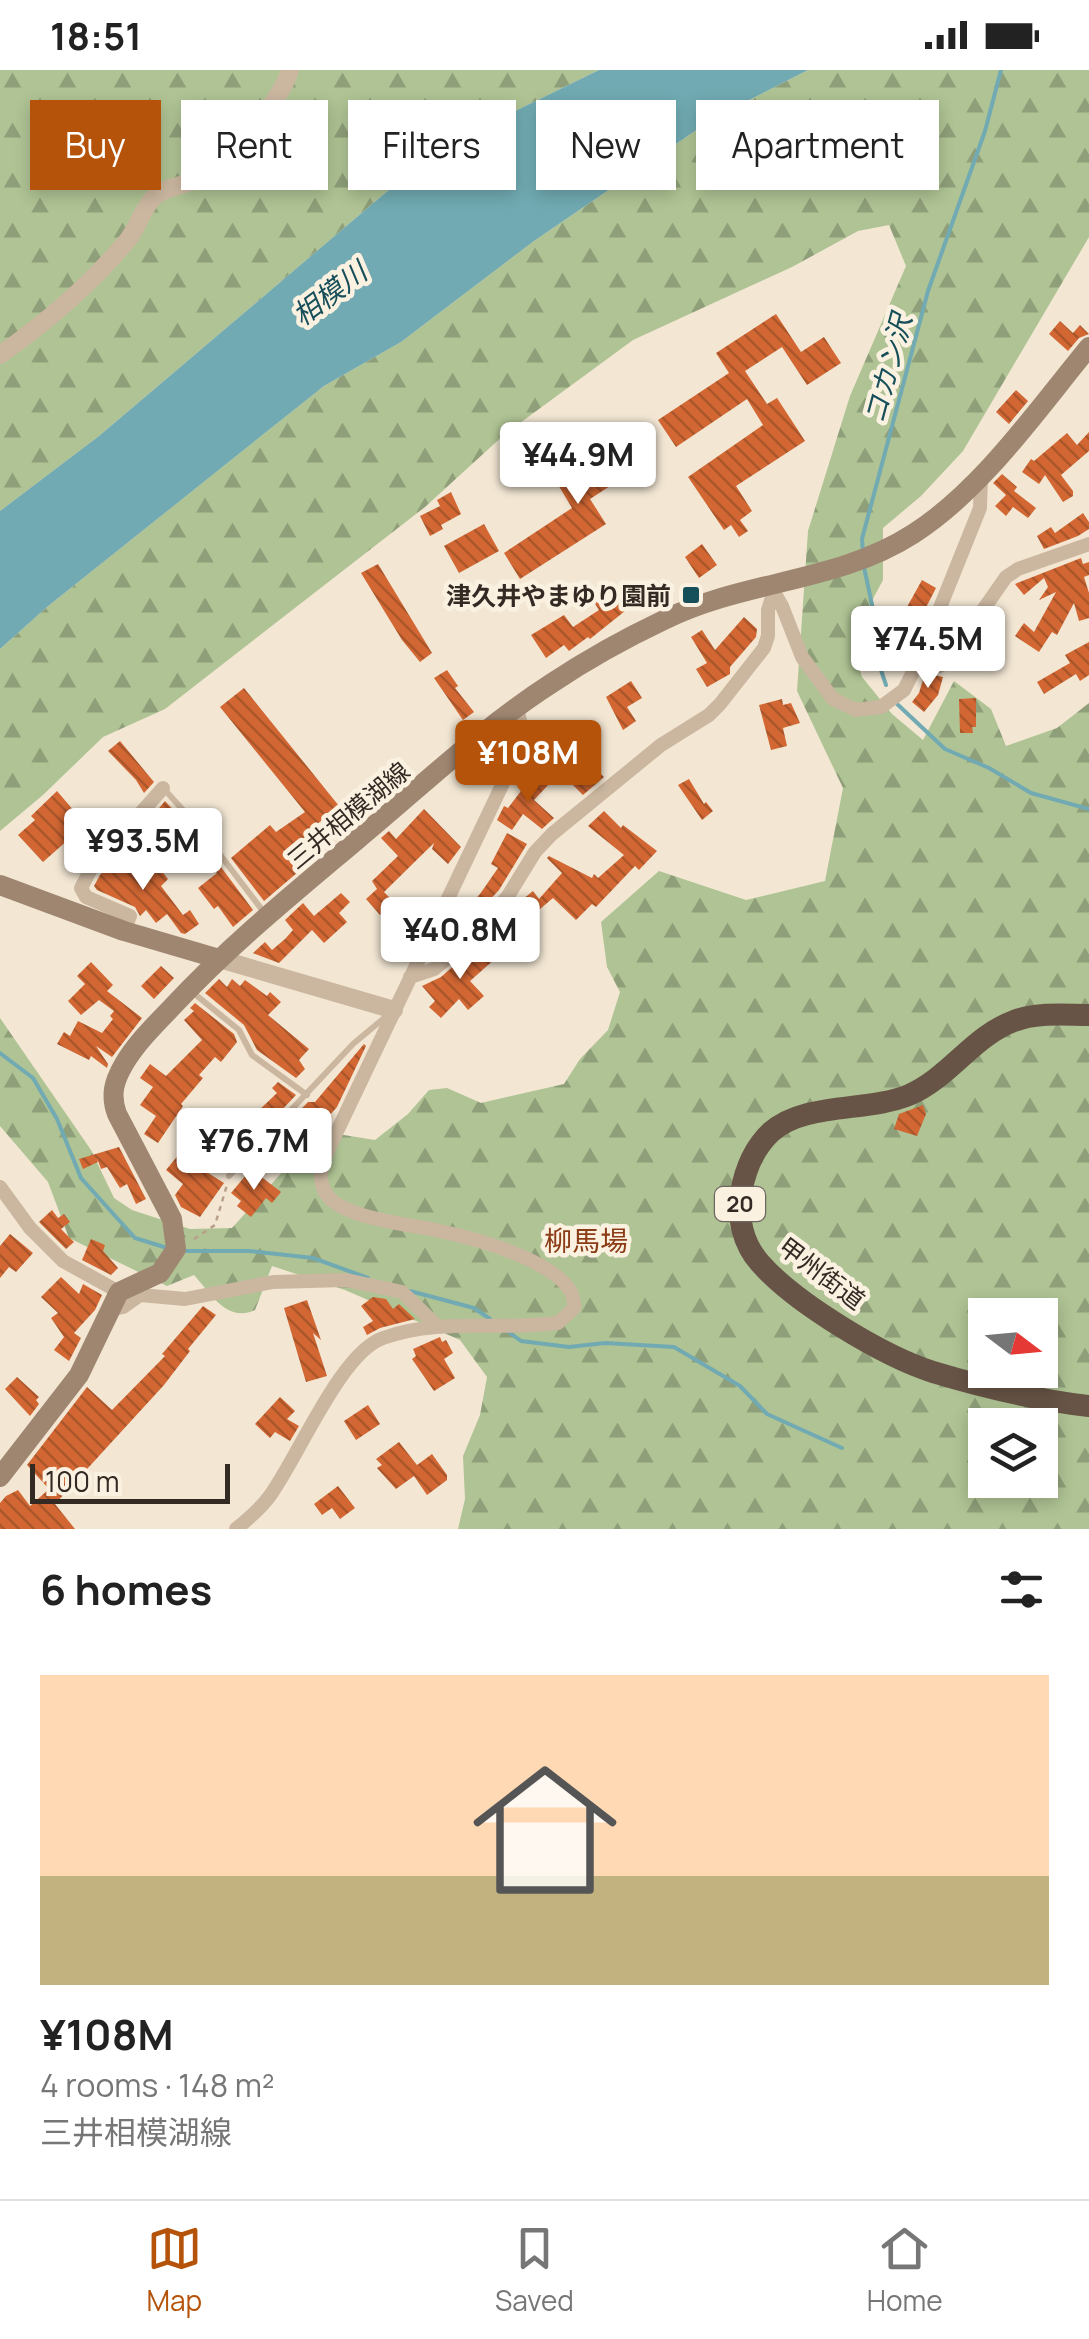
<!DOCTYPE html>
<meta charset="utf-8">
<style>
:root{--surface:#fff;--page:#f2f2f2;--text:#222;--muted:#767676;--line:#e0e0e0;--accent:#b45309}
body{margin:0;font-family:Manrope,"Noto Sans JP",sans-serif;background:var(--page);color:var(--text);height:100vh;display:flex;flex-direction:column;font-size:38px;white-space:nowrap}
*{box-sizing:border-box;margin:0}
p{font-size:32px;color:var(--muted)}
.icon{flex:none;width:55px;height:55px;fill:none;stroke:currentColor;stroke-width:2;stroke-linecap:round;stroke-linejoin:round}
.map{position:relative;height:1459px;overflow:hidden}
.details{display:flex;flex-direction:column;background:var(--surface);flex:1}
.details>*{flex:none}
.banner{position:absolute;left:30px;top:30px;width:1030px;height:90px;display:flex;gap:20px}
.needle{width:65px;rotate:106deg}
.tools{position:absolute;left:968px;top:1228px;display:grid;gap:20px}
.tools a{display:grid;place-items:center;width:90px;height:90px;border-radius:0px;background:var(--surface);box-shadow:0 5px 15px #0003;font-size:50px}
.scale{position:absolute;left:30px;bottom:25px;width:200px;box-sizing:border-box;padding-left:10px;border:5px solid #342a24;border-top:0;font-size:28px;line-height:35px;white-space:nowrap;color:#342a24;-webkit-text-stroke:8px #faf1e1;paint-order:stroke}
.price{position:absolute;translate:-50% -85px;padding:0 22px;border-radius:10px;background:#fff;color:#222;font-size:32px;line-height:65px;filter:drop-shadow(0 2px 5px #0008)}
.price::after{content:'';position:absolute;left:50%;top:60px;width:30px;height:22px;margin-left:-15px;background:inherit;clip-path:polygon(0 0,100% 0,50% 100%)}
.price.active{background:var(--accent);color:#fff}
ul{padding:0;list-style:none}
li{display:grid;align-content:center;gap:20px;height:530px;padding:0 40px}
li+li{border-top:2px solid var(--line)}
li span{display:grid;place-items:center;height:310px;border-radius:0px;color:#555}
li>.icon{margin-inline-start:auto}
span .icon{width:180px;height:180px;fill:#fffc;stroke-width:1}
li b{font-size:42px}
h2{display:flex;justify-content:space-between;align-items:center;height:120px;padding:0 40px;font-size:42px}
.tag{padding:0 35px;border-radius:0px;background:var(--surface);box-shadow:0 5px 15px #0003;font-size:35px;line-height:90px}
.tag.active{background:var(--accent);color:#fff}
.status{display:flex;justify-content:space-between;align-items:center;height:70px;padding:0 50px;background:var(--surface);direction:ltr}
.status svg{height:28px;fill:currentColor}
.tabs{display:flex;justify-content:space-around;align-items:center;height:140px;border-top:2px solid var(--line);background:var(--surface);font-size:28px;color:var(--muted)}
.tabs a{display:grid;justify-items:center;gap:5px}
.tabs .active{color:var(--accent)}
.map>svg:first-child{display:block}
</style>
<div class="status"><b>18:51</b><svg viewBox="0 0 49 12"><path d="M0 12V9h3v3zM5 12V6h3v6zM10 12V3h3v9zM15 12V0h3v12zM26 1h20v11H26zM47 4h2v5h-2z"/></svg></div>
<div class="map">
<svg width="1089" height="1459" viewBox="0 0 1089 1459">
<defs>
<pattern id="forest-firs" width="22" height="20" patternUnits="userSpaceOnUse" patternTransform="scale(2.5)"><rect width="22" height="20" fill="#afc394"/><path d="M5 1l3.5 6h-7zM16 11l3.5 6h-7z" fill="#8f9f79"/></pattern>
<pattern id="building-back-hatch" width="6" height="6" patternUnits="userSpaceOnUse" patternTransform="scale(2.5)"><rect width="6" height="6" fill="#d26733"/><path d="M-1 5l2 2M0 0l6 6M5-1l2 2" fill="none" stroke="#ab552b"/></pattern>
</defs>
<rect width="100%" height="100%" fill="#f3e7d4"/>
<path fill="url(#forest-firs)" fill-rule="evenodd" d="M0 0H599L437 79 99 366 0 441Z
M808 0H1089V167L963 381 921 426 883 458V510L852 568 862 607 892 644 923 670 954 611 991 639 1006 676 1057 658 1089 633V1459H458L465 1429 463 1386 480 1345 487 1307 460 1270 345 1220 272 1196 255 1240C227 1253 211 1224 194 1205L167 1216 69 1168 48 1112 0 1056V948L91 1080 114 1128 132 1140 190 1159 232 1158 319 1061 375 1070 408 1044 429 1020 447 1018 481 1033 564 1014 580 989 608 960 620 922 607 897 601 852 659 801 746 830 825 811 843 718 797 621 808 461 850 326 906 196 889 155 858 161 792 197 633 270 505 364 425 437 165 639 103 667 43 725 0 761V579L47 537 324 316 401 272 534 171 714 48ZM985 1245H1040V1300H985ZM985 1355H1040V1410H985Z"/>
<path fill="#71aab2" d="M599 0H808L714 48 534 171 401 272 324 316 47 537 0 579V441L99 366 437 79Z"/>
<g fill="none" stroke-linecap="round" stroke-linejoin="round">
<path stroke="#71aab2" stroke-width="4" d="M863 483 862 469 928 221 985 61 1001 0
M864 497 875 549 878 591 886 615
M896 633 945 679 989 698 1031 723 1089 739
M0 983 33 1008 57 1049 81 1108 135 1168 164 1177
M181 1181H250L313 1188 368 1208
M410 1221 474 1238 490 1249
M506 1260 521 1271 569 1277 605 1273 674 1277 740 1316 767 1344 842 1378"/>
</g>
<path fill="url(#building-back-hatch)" d="M776 244 801 282 824 267 841 293 807 315 782 277 745 301 767 334 777 328 805 371 736 416 752 441 740 450 748 461 739 467 731 455 724 460 688 407 763 355 747 329 676 377 658 350 729 303 716 283Z
M1060 251 1073 263 1080 255 1089 264 1079 268 1068 281 1049 264Z
M1016 320 1028 331 1009 354 996 342Z
M1089 362V381L1061 405 1073 421V426L1063 432 1045 405 1039 414 1022 402 1031 389 1034 391 1067 363 1077 375Z
M633 364 650 390 590 429 606 454 520 509 504 483 572 438 557 413Z
M1002 404 1017 417 1014 421 1036 438 1028 448 1013 437 1006 446 995 436 1006 425 993 413Z
M451 422 461 444 441 455 443 459 430 466 420 446 440 436 437 430Z
M1083 443 1089 452V459L1078 466 1044 479 1037 466 1051 457 1055 463Z
M484 454 499 481 459 503 444 476Z
M702 474 717 495 699 508 685 487Z
M1081 488 1083 494 1089 492V505L1084 507 1089 523V548L1079 551 1074 533 1057 565 1052 562 1039 582 1015 566 1024 553 1034 562 1056 522 1039 530 1048 517 1044 508 1024 525 1015 514Z
M378 494 432 583 420 592 402 570 361 503Z
M922 510 936 518 917 555 921 557 908 585 894 579 912 540 907 537Z
M612 513 630 537 590 569 588 567 569 581 564 575 546 588 531 565 564 545 573 557 599 540 592 529Z
M744 547 757 559 756 567 730 597V604L707 617 696 599 707 593 691 567 702 560 715 580Z
M1089 572V605L1080 611 1076 604 1044 624 1037 612 1070 593 1065 585Z
M447 600 458 616 455 618 474 642 463 650 434 608Z
M925 603 943 607 938 625 924 642 912 632 919 623Z
M631 611 642 628 627 637 636 651 623 660 606 627Z
M244 618 339 736 304 765 312 776 290 792 298 802 264 831 231 788 270 755 276 762 305 742 220 637Z
M976 628V657H972L973 663H960L959 629Z
M782 629 783 635 791 633 800 653 783 658 787 676 771 680 759 635Z
M120 671 154 712 144 723 136 710 108 681Z
M588 691 604 707 583 725 568 710Z
M537 700 550 713 534 730 554 748 542 759 523 744 512 760 497 750 504 736 508 738Z
M689 709 704 734 706 732 713 741 702 750 678 715Z
M57 721 93 763 97 760 104 768 86 789 69 769 43 792 18 765 35 750 31 746Z
M165 731 197 765 253 840 233 857 218 836 214 839 198 818 217 803 198 782 182 799 145 755Z
M424 739 461 777 448 794 432 779 434 773 384 822 394 832 380 845 366 829 377 819 372 811 398 786 381 768 389 761 396 769Z
M604 741 621 758 623 755 657 781 639 800 635 796 596 837 592 834 576 850 553 828 527 850 512 838 533 821 539 829 562 803 547 788 549 786 592 808 594 804 598 808 624 785 588 756Z
M507 763 527 774 499 820 450 872 453 869 444 862 480 824 498 798 491 794Z
M118 785 135 803H140L153 790 168 809 161 816 183 845 190 840 199 854 185 864 181 863 167 844 156 853 146 840 140 846 135 837 97 820 94 816 100 805Z
M341 823 350 832 339 843 347 852 324 873 312 860 279 893 253 883 265 872 272 880 285 869 293 860 285 850 303 833 314 846Z
M481 872 496 888 470 911 484 926 468 940 459 929 441 948 429 937 435 931 422 916 441 907Z
M91 892 113 915 107 921 142 948 112 987 96 976 108 994 107 998 91 986 89 990 57 974 64 962 70 966 78 951 102 963 113 949 110 946 114 941 99 930 81 945 68 931 85 914 77 906Z
M161 896 174 908 154 929 141 916Z
M219 909 227 917 232 909 240 916 245 910 267 926 270 922 281 932 268 945 309 979 299 990 305 999 296 1008 257 980 244 955 205 923Z
M195 933 234 964 237 972 221 992 215 987 199 1005 203 1008 181 1034 183 1036 158 1073 144 1064 156 1046 140 1035 153 1017 140 1008 150 994 166 1006 202 970 184 950 194 941 190 938Z
M364 974 366 976 337 1037 329 1046 332 1047 320 1067 312 1093 294 1089 299 1069 284 1057 308 1032H315Z
M278 1012 296 1025 239 1085 231 1077 257 1047 255 1044 277 1023 272 1018Z
M923 1035 926 1044 917 1066 894 1059 899 1044Z
M119 1077 146 1129 136 1134 127 1114 120 1118 107 1097 101 1099 97 1088 98 1092 83 1099 79 1089Z
M185 1077 202 1091 197 1096 224 1113 200 1147 181 1137 175 1125 183 1114 166 1100Z
M251 1099 281 1122 272 1133 266 1128 251 1147 237 1136 241 1131 231 1123Z
M52 1140 58 1148 64 1144 70 1152 61 1159 74 1172 66 1179 39 1152Z
M10 1164 33 1183 16 1202 9 1197 0 1208V1176Z
M91 1169 105 1175 103 1181 118 1198 111 1205 82 1190Z
M61 1207 79 1224 83 1214 102 1225 95 1240 74 1263 81 1268 69 1291 54 1280 64 1267 51 1248 58 1243 41 1227Z
M373 1227 386 1229 393 1239 399 1234 415 1249 380 1258 367 1265 363 1257 373 1251 361 1236Z
M307 1230 321 1270 313 1263 327 1306 306 1312 284 1238Z
M203 1236 216 1245 188 1279 190 1281 164 1315 55 1434 75 1459H0V1433L6 1426 18 1420 30 1436 49 1419 27 1395 87 1317 112 1340 165 1286 162 1284Z
M440 1267 442 1272 446 1270 453 1283 444 1289 455 1308 434 1321 412 1289 416 1286 413 1279Z
M17 1307 39 1327 36 1330 39 1334 30 1346 5 1319Z
M280 1327 295 1341 287 1349 299 1356 290 1371 275 1362 270 1368 255 1354Z
M368 1335 380 1354 356 1370 344 1351Z
M399 1372 417 1395 432 1384 447 1405V1410L427 1425 414 1406 396 1419 377 1398 382 1395 376 1389Z
M338 1416 355 1438 340 1449 332 1438 322 1445 314 1434Z"/>
<g fill="none" stroke-linecap="round" stroke-linejoin="round">
<path stroke="#b7a18a" stroke-width="2.5" stroke-dasharray="5 5" stroke-linecap="butt" d="M194 1169 215 1155 227 1115"/>
<path stroke="#cbb7a0" stroke-width="6" d="M164 719 202 761 266 845
M191 921 239 960 252 985 307 1025
M229 1106 353 974 389 944"/>
<path stroke="#cbb7a0" stroke-width="14" d="M771 517 782 536 802 587 833 629 856 640 881 637 904 620 919 590 980 438 981 406
M919 590 939 596 946 593 1006 507 1018 499 1089 474
M124 861 130 846 86 827 81 818 91 799 163 718
M410 907 434 899 466 873 508 826 535 782 552 764 661 675 709 645 720 634 764 578 768 566V540L773 524
M0 1117 30 1158 63 1191 119 1222
M109 1240 123 1237 140 1225 185 1229 273 1212 346 1210 402 1222 436 1255
M236 1459C247 1450 260 1439 269 1427 298 1388 340 1283 383 1268 440 1247 499 1261 558 1253L574 1238C579 1194 469 1167 435 1160 408 1154 343 1148 327 1125 315 1108 323 1091 331 1074L524 669 517 637"/>
<path stroke="#cbb7a0" stroke-width="18" d="M0 285C45 253 91 214 126 172 138 159 141 140 154 127 165 116 183 117 196 109 227 88 280 35 290 0
M216 888 394 940"/>
<path stroke="#9f8671" stroke-width="20" d="M0 815 124 861 216 888
M0 1407 79 1305 119 1222 160 1203 176 1179 172 1149 117 1044C110 1025 114 1011 124 994 137 972 156 954 173 936 230 875 294 823 358 769 422 716 482 658 552 613 588 589 626 568 664 550 744 510 837 513 913 464 982 420 1037 340 1089 277"/>
<path stroke="#675446" stroke-width="22" d="M1089 945C1065 945 1037 942 1014 951 973 966 949 1008 909 1025 868 1042 804 1032 771 1062 754 1078 745 1100 741 1123 737 1148 743 1174 760 1193 795 1233 883 1286 933 1302 983 1317 1037 1330 1089 1336"/>
</g>
<rect fill="#164f59" stroke="#faf1e1" stroke-width="4" x="681" y="515" width="20" height="20" rx="5"/>
<g text-anchor="middle" dominant-baseline="central" stroke-width="9" stroke-linejoin="round" paint-order="stroke">
<rect fill="#faf1e1" stroke="#6f665d" stroke-width="2.5" x="715" y="1117" width="50" height="34" rx="8"/>
<g font-size="22" font-weight="bold" fill="#342a24">
<text x="740" y="1134">20</text>
</g>
<g font-size="25" font-weight="bold" fill="#342a24" stroke="#faf1e1" text-anchor="end">
<text x="671" y="525">津久井やまゆり園前</text>
</g>
<g font-size="25" fill="#342a24" stroke="#faf1e1">
<text transform="translate(348 745) rotate(-40)">三井相模湖線</text>
<text transform="translate(822 1203) rotate(37)">甲州街道</text>
</g>
<g font-size="28" font-style="italic" fill="#164f59" stroke="#faf1e1">
<text transform="translate(329 223) rotate(-37)">相模川</text>
<text transform="translate(887 299) rotate(-75)">コカン沢</text>
</g>
<g font-size="28" fill="#8a3c16" stroke="#faf1e1">
<text x="586" y="1170">柳馬場</text>
</g>
</g>
</svg>
<div class="tools">
<a><svg class="needle" viewBox="-14 -14 28 28"><path d="M0-13l5 13h-10z" fill="#e53935"/><path d="M0 13l5-13h-10z" fill="#767676"/></svg></a>
<a><svg class="icon" aria-label="layers" viewBox="0 0 24 24"><path d="M12 4l9 5-9 5-9-5zM3 14l9 5 9-5"/></svg></a>
</div>
<div class="scale">100 m</div>
<b class="price" style="left:578px;top:437px">¥44.9M</b>
<b class="price" style="left:928px;top:621px">¥74.5M</b>
<b class="price active" style="left:528px;top:735px">¥108M</b>
<b class="price" style="left:143px;top:823px">¥93.5M</b>
<b class="price" style="left:460px;top:912px">¥40.8M</b>
<b class="price" style="left:254px;top:1123px">¥76.7M</b>
<div class="banner">
<a class="tag active">Buy</a>
<a class="tag">Rent</a>
<a class="tag">Filters</a>
<a class="tag">New</a>
<a class="tag">Apartment</a>
</div>
</div>
<section class="details">
<h2>6 homes<svg class="icon" aria-label="filters" viewBox="0 0 24 24"><path d="M4 7h16M4 17h16"/><circle cx="9" cy="7" r="2"/><circle cx="15" cy="17" r="2"/></svg></h2>
<ul>
<li><span style="background:linear-gradient(#ffd9b3 65%,#c2b280 0)"><svg class="icon" aria-label="home" viewBox="0 0 24 24"><path d="M3 11l9-7 9 7M6 9v11h12V9"/></svg></span><div><b>¥108M</b><p>4 rooms · 148 m²</p><p>三井相模湖線</p></div></li>
</ul>
</section>
<nav class="tabs">
<a class="active"><svg class="icon" aria-label="map" viewBox="0 0 24 24"><path d="M3 6l6-2 6 2 6-2v14l-6 2-6-2-6 2zM9 4v14M15 6v14"/></svg>Map</a>
<a><svg class="icon" aria-label="saved" viewBox="0 0 24 24"><path d="M7 4h10v16l-5-4-5 4z"/></svg>Saved</a>
<a><svg class="icon" aria-label="home" viewBox="0 0 24 24"><path d="M3 11l9-7 9 7M6 9v11h12V9"/></svg>Home</a>
</nav>
